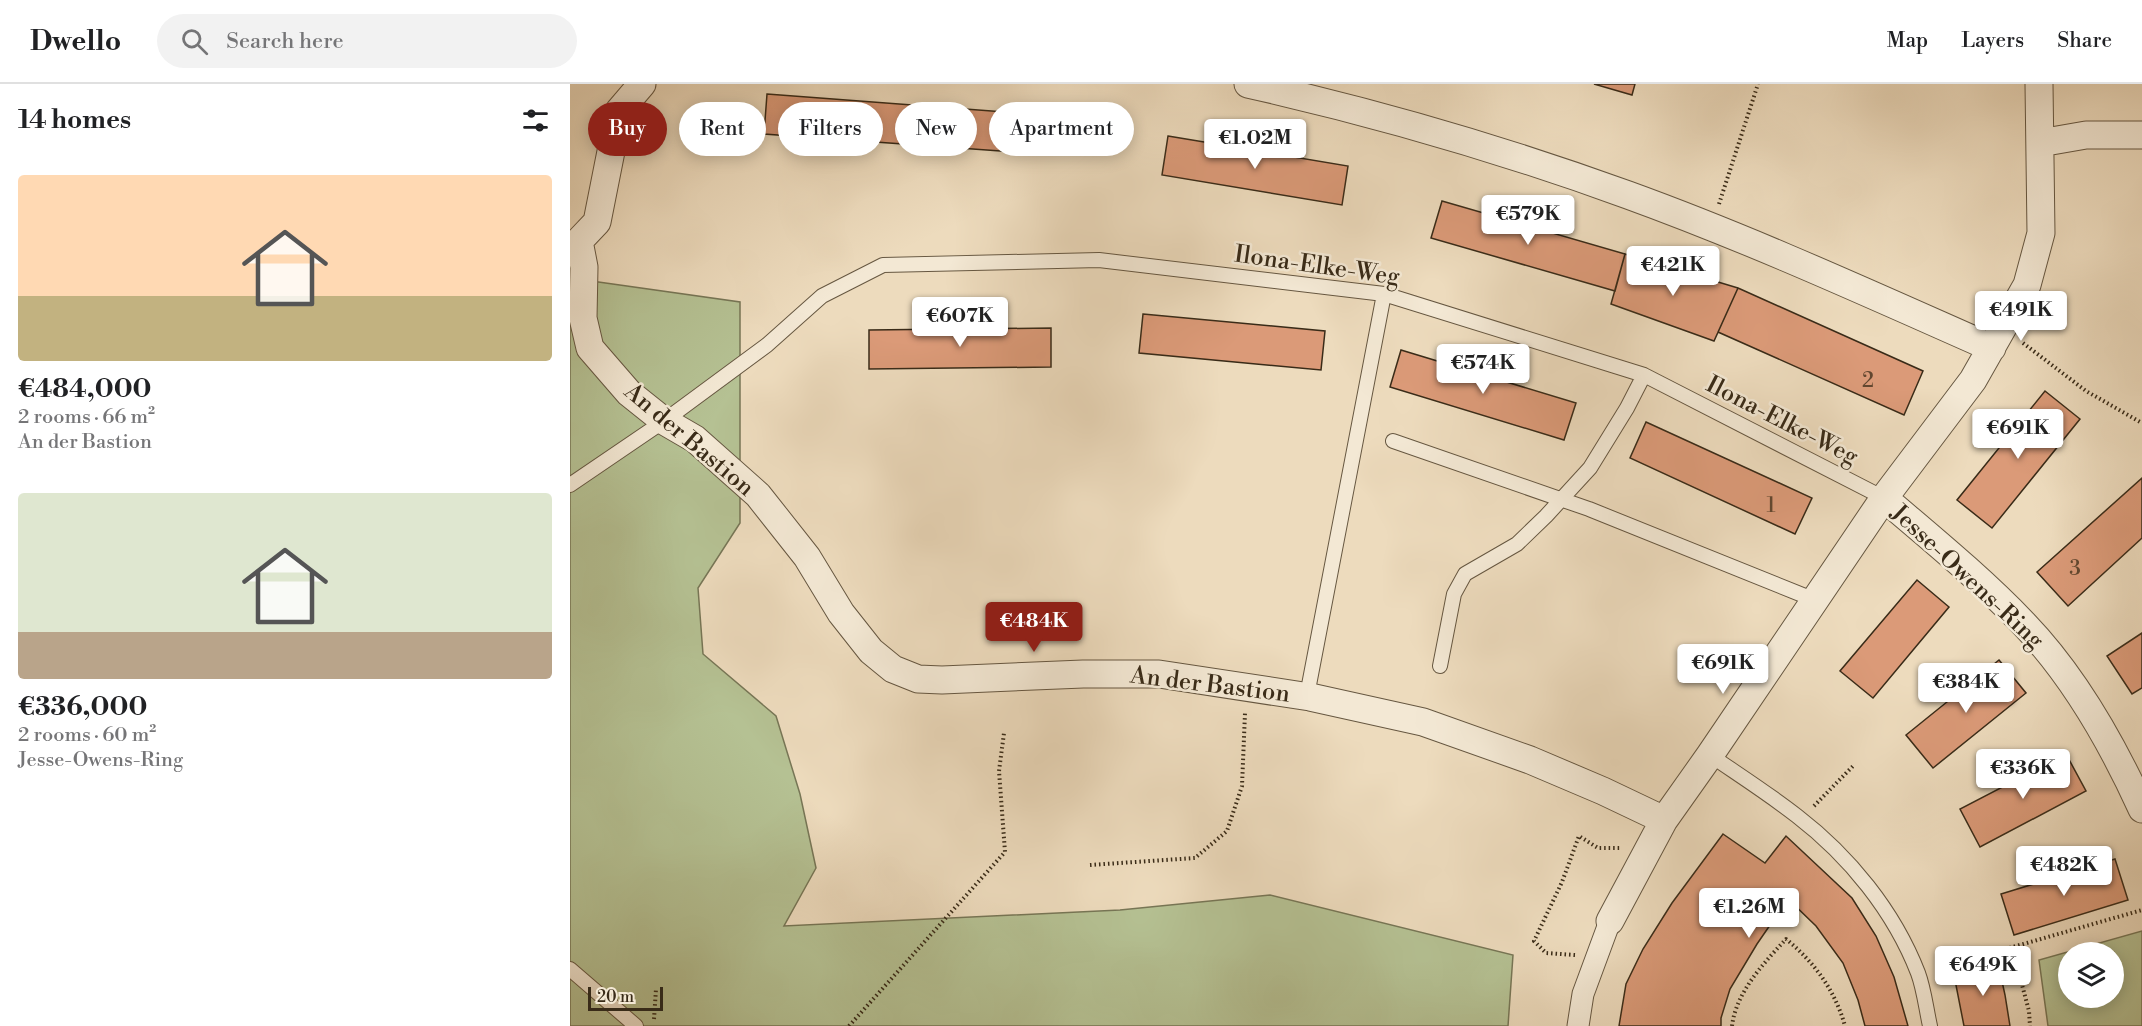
<!DOCTYPE html>
<meta charset="utf-8">
<style>
:root{--surface:#fff;--page:#f2f2f2;--text:#202124;--muted:#757577;--line:#e0e0e0;--accent:#8f2418}
body{margin:0;font-family:"Libre Bodoni",serif;background:var(--page);color:var(--text);height:100vh;display:flex;flex-direction:column;font-size:22px;white-space:nowrap}
*{box-sizing:border-box;margin:0}
p{font-size:20px;color:var(--muted)}
.icon{flex:none;width:33px;height:33px;fill:none;stroke:currentColor;stroke-width:2;stroke-linecap:round;stroke-linejoin:round}
.map{position:relative;flex:1;overflow:hidden}
.side{display:flex;flex-direction:column;background:var(--surface);width:570px}
.side>*{flex:none}
.top-card{position:absolute;left:18px;top:18px;width:570px;height:54px;display:flex;gap:12px}
.fabs{position:absolute;left:1488px;top:858px;display:grid;gap:12px}
.fabs a{display:grid;place-items:center;width:66px;height:66px;border-radius:50%;background:var(--surface);box-shadow:0 3px 15px #0003;font-size:30px}
.scale{position:absolute;left:18px;bottom:15px;width:75px;box-sizing:border-box;padding-left:6px;border:3px solid #392b18;border-top:0;font-size:16px;line-height:21px;white-space:nowrap;color:#392b18;-webkit-text-stroke:4px #f3e8d4;paint-order:stroke}
.price{position:absolute;translate:-50% -51px;padding:0 14px;border-radius:6px;background:#fff;color:#222;font-size:20px;line-height:39px;filter:drop-shadow(0 2px 3px #0008)}
.price::after{content:'';position:absolute;left:50%;top:36px;width:18px;height:14px;margin-left:-9px;background:inherit;clip-path:polygon(0 0,100% 0,50% 100%)}
.price.active{background:var(--accent);color:#fff}
ul{padding:0;list-style:none}
li{display:grid;align-content:center;gap:12px;height:318px;padding:0 18px}
li span{display:grid;place-items:center;height:186px;border-radius:6px;color:#555}
li>.icon{margin-inline-start:auto}
span .icon{width:108px;height:108px;fill:#fffc;stroke-width:1}
li b{font-size:26px}
h2{display:flex;justify-content:space-between;align-items:center;height:72px;padding:0 18px;font-size:26px}
.chip{padding:0 21px;border-radius:27px;background:var(--surface);box-shadow:0 3px 15px #0003;font-size:21px;line-height:54px}
.chip.active{background:var(--accent);color:#fff}
header{display:flex;align-items:center;gap:36px;box-sizing:border-box;height:84px;padding:0 30px;background:var(--surface);border-bottom:2px solid var(--line)}
header strong{font-size:28px}
nav{display:flex;gap:33px;margin-inline-start:auto;font-size:21px}
.search{width:420px;height:54px;background:var(--page);display:flex;align-items:center;gap:15px;box-sizing:border-box;padding:0 21px;border-radius:33px;color:var(--muted);font-size:22px}
main{display:flex;flex:1;min-height:0}
.map>svg:first-child{display:block}
</style>
<header>
<strong>Dwello</strong>
<div class="search"><svg class="icon" aria-label="search" viewBox="0 0 24 24"><circle cx="10" cy="10" r="6"/><path d="M15 15l6 6"/></svg>Search here</div>
<nav><a>Map</a><a>Layers</a><a>Share</a></nav>
</header>
<main>
<section class="side">
<h2>14 homes<svg class="icon" aria-label="filters" viewBox="0 0 24 24"><path d="M4 7h16M4 17h16"/><circle cx="9" cy="7" r="2"/><circle cx="15" cy="17" r="2"/></svg></h2>
<ul>
<li><span style="background:linear-gradient(#ffd9b3 65%,#c2b280 0)"><svg class="icon" aria-label="home" viewBox="0 0 24 24"><path d="M3 11l9-7 9 7M6 9v11h12V9"/></svg></span><div><b>€484,000</b><p>2 rooms · 66 m²</p><p>An der Bastion</p></div></li>
<li><span style="background:linear-gradient(#dfe7d0 75%,#b9a48a 0)"><svg class="icon" aria-label="home" viewBox="0 0 24 24"><path d="M3 11l9-7 9 7M6 9v11h12V9"/></svg></span><div><b>€336,000</b><p>2 rooms · 60 m²</p><p>Jesse-Owens-Ring</p></div></li>
</ul>
</section>
<div class="map">
<svg width="1572" height="942" viewBox="0 0 1572 942">
<rect width="100%" height="100%" fill="#eddbbd"/>
<filter id="stains"><feTurbulence type="fractalNoise" baseFrequency=".00333" numOctaves="4"/><feColorMatrix values="0 0 0 0 .2 0 0 0 0 .09 0 0 0 0 .02 0 0 0 .5 -.17"/></filter>
<radialGradient id="worn" r=".72"><stop offset=".6" stop-color="#630" stop-opacity="0"/><stop offset="1" stop-color="#630" stop-opacity=".3"/></radialGradient>
<path fill="#b5c193" stroke="#777656" stroke-width="1.5" fill-rule="evenodd" d="M0 194 170 218V439L128 504 133 570 206 632 230 710 246 784 214 842 550 826 700 811 943 871 938 942H0Z
M1572 847V942H1478L1469 876ZM1498 868H1544V914H1498Z"/>
<path fill="#db9a78" stroke="#392b18" stroke-width="1.5" d="M1024 0H1065L1062 11Z
M197 10 488 32 485 71 194 50Z
M598 52 778 82 772 121 592 91Z
M872 117 1055 170 1045 207 861 154Z
M1055 170 1168 204 1144 257 1041 220Z
M1168 204 1353 287 1334 331 1148 248Z
M573 230 755 247 751 286 569 269Z
M481 244V283L299 285V246Z
M831 266 1006 319 994 356 820 303Z
M1475 307 1510 335 1422 444 1387 416Z
M1076 338 1242 414 1225 450 1060 374Z
M1572 394V454L1498 522 1467 488Z
M1347 496 1379 523 1303 614 1270 587Z
M1572 549V604L1562 610 1537 572Z
M1429 576 1456 609 1363 684 1336 651Z
M1496 670 1516 707 1410 763 1390 725Z
M1153 750 1195 779 1216 752 1282 814 1306 852 1324 893 1338 942H1295L1288 916 1273 879 1246 842 1218 815 1187 860 1160 905 1151 934V942H1049L1056 900 1073 865 1102 819Z
M1545 775 1558 816 1444 851 1431 810Z
M1428 879 1435 911 1440 942H1394L1384 891Z"/>
<g fill="none" stroke-linecap="round" stroke-linejoin="round">
<defs>
<path id="service" d="M823 357 1019 425 1245 516
M0 401 94 337 197 261 252 212 313 181 529 176 814 210 1074 291 1314 414
M870 582 884 510 895 490 947 460 976 432 1020 384 1057 324 1074 291
M740 613 739 601 814 210
M1140 671C1169 691 1199 710 1227 732 1279 772 1324 827 1348 889 1354 905 1356 924 1360 942
M0 885 66 942"/>
<path id="pedestrian" d="M1008 942 1013 910 1040 837"/>
<path id="minor" d="M678 0C807 29 934 66 1058 111 1182 156 1302 211 1422 264
M1470 59 1516 51H1572
M9 157 14 183 13 234 20 264 59 309 94 337 125 355 188 411 237 473 271 529 301 567 323 585 348 595 372 596 513 590H589L740 613 853 638 960 676 1033 707 1094 736
M0 162 9 157 27 138 49 27 72 0
M1314 414C1362 455 1411 495 1454 540 1505 593 1542 659 1572 725
M1040 837 1094 736 1140 671 1314 414 1403 296 1457 201 1471 149 1469 0"/>
</defs>
<use href="#service" stroke="#665741" stroke-width="16"/>
<use href="#pedestrian" stroke="#665741" stroke-width="23"/>
<use href="#minor" stroke="#665741" stroke-width="29"/>
<path stroke="#392b18" stroke-width="4" stroke-dasharray="1.5 3" stroke-linecap="butt" d="M1149 120 1188 0
M1453 259 1516 307 1572 339
M1244 722 1284 681
M520 781 625 774 657 747 672 702 675 629
M1442 863 1459 927 1460 942
M1005 871 976 869 964 857 992 798 1009 752 1028 764H1051
M1366 885 1572 826
M84 935 86 905
M279 942 435 768 429 687 434 649
M1162 942C1166 908 1194 879 1216 855 1244 878 1265 906 1275 942"/>
<use href="#service" stroke="#f3e8d4" stroke-width="14"/>
<use href="#pedestrian" stroke="#f3e8d4" stroke-width="21"/>
<use href="#minor" stroke="#f3e8d4" stroke-width="27"/>
</g>
<g text-anchor="middle" dominant-baseline="central" stroke-width="5" stroke-linejoin="round" paint-order="stroke">
<g font-size="21" fill="#624730">
<text x="1298" y="297">2</text>
<text x="1201" y="422">1</text>
<text x="1505" y="485">3</text>
</g>
<g font-size="24" fill="#392b18" stroke="#f3e8d4">
<text transform="translate(747 182) rotate(8)">Ilona-Elke-Weg</text>
<text transform="translate(1212 337) rotate(27)">Ilona-Elke-Weg</text>
<text transform="translate(119 356) rotate(40)">An der Bastion</text>
<text transform="translate(1397 493) rotate(43)">Jesse-Owens-Ring</text>
<text transform="translate(640 601) rotate(7)">An der Bastion</text>
</g>
</g>
<rect width="100%" height="100%" filter="url(#stains)"/>
<rect width="100%" height="100%" fill="url(#worn)"/>
</svg>
<div class="fabs">
<a><svg class="icon" aria-label="layers" viewBox="0 0 24 24"><path d="M12 4l9 5-9 5-9-5zM3 14l9 5 9-5"/></svg></a>
</div>
<div class="scale">20 m</div>
<b class="price" style="left:685px;top:86px">€1.02M</b>
<b class="price" style="left:958px;top:162px">€579K</b>
<b class="price" style="left:1103px;top:213px">€421K</b>
<b class="price" style="left:1451px;top:258px">€491K</b>
<b class="price" style="left:390px;top:264px">€607K</b>
<b class="price" style="left:913px;top:311px">€574K</b>
<b class="price" style="left:1448px;top:376px">€691K</b>
<b class="price active" style="left:464px;top:569px">€484K</b>
<b class="price" style="left:1153px;top:611px">€691K</b>
<b class="price" style="left:1396px;top:630px">€384K</b>
<b class="price" style="left:1453px;top:716px">€336K</b>
<b class="price" style="left:1494px;top:813px">€482K</b>
<b class="price" style="left:1179px;top:855px">€1.26M</b>
<b class="price" style="left:1413px;top:913px">€649K</b>
<div class="top-card">
<a class="chip active">Buy</a>
<a class="chip">Rent</a>
<a class="chip">Filters</a>
<a class="chip">New</a>
<a class="chip">Apartment</a>
</div>
</div>
</main>
